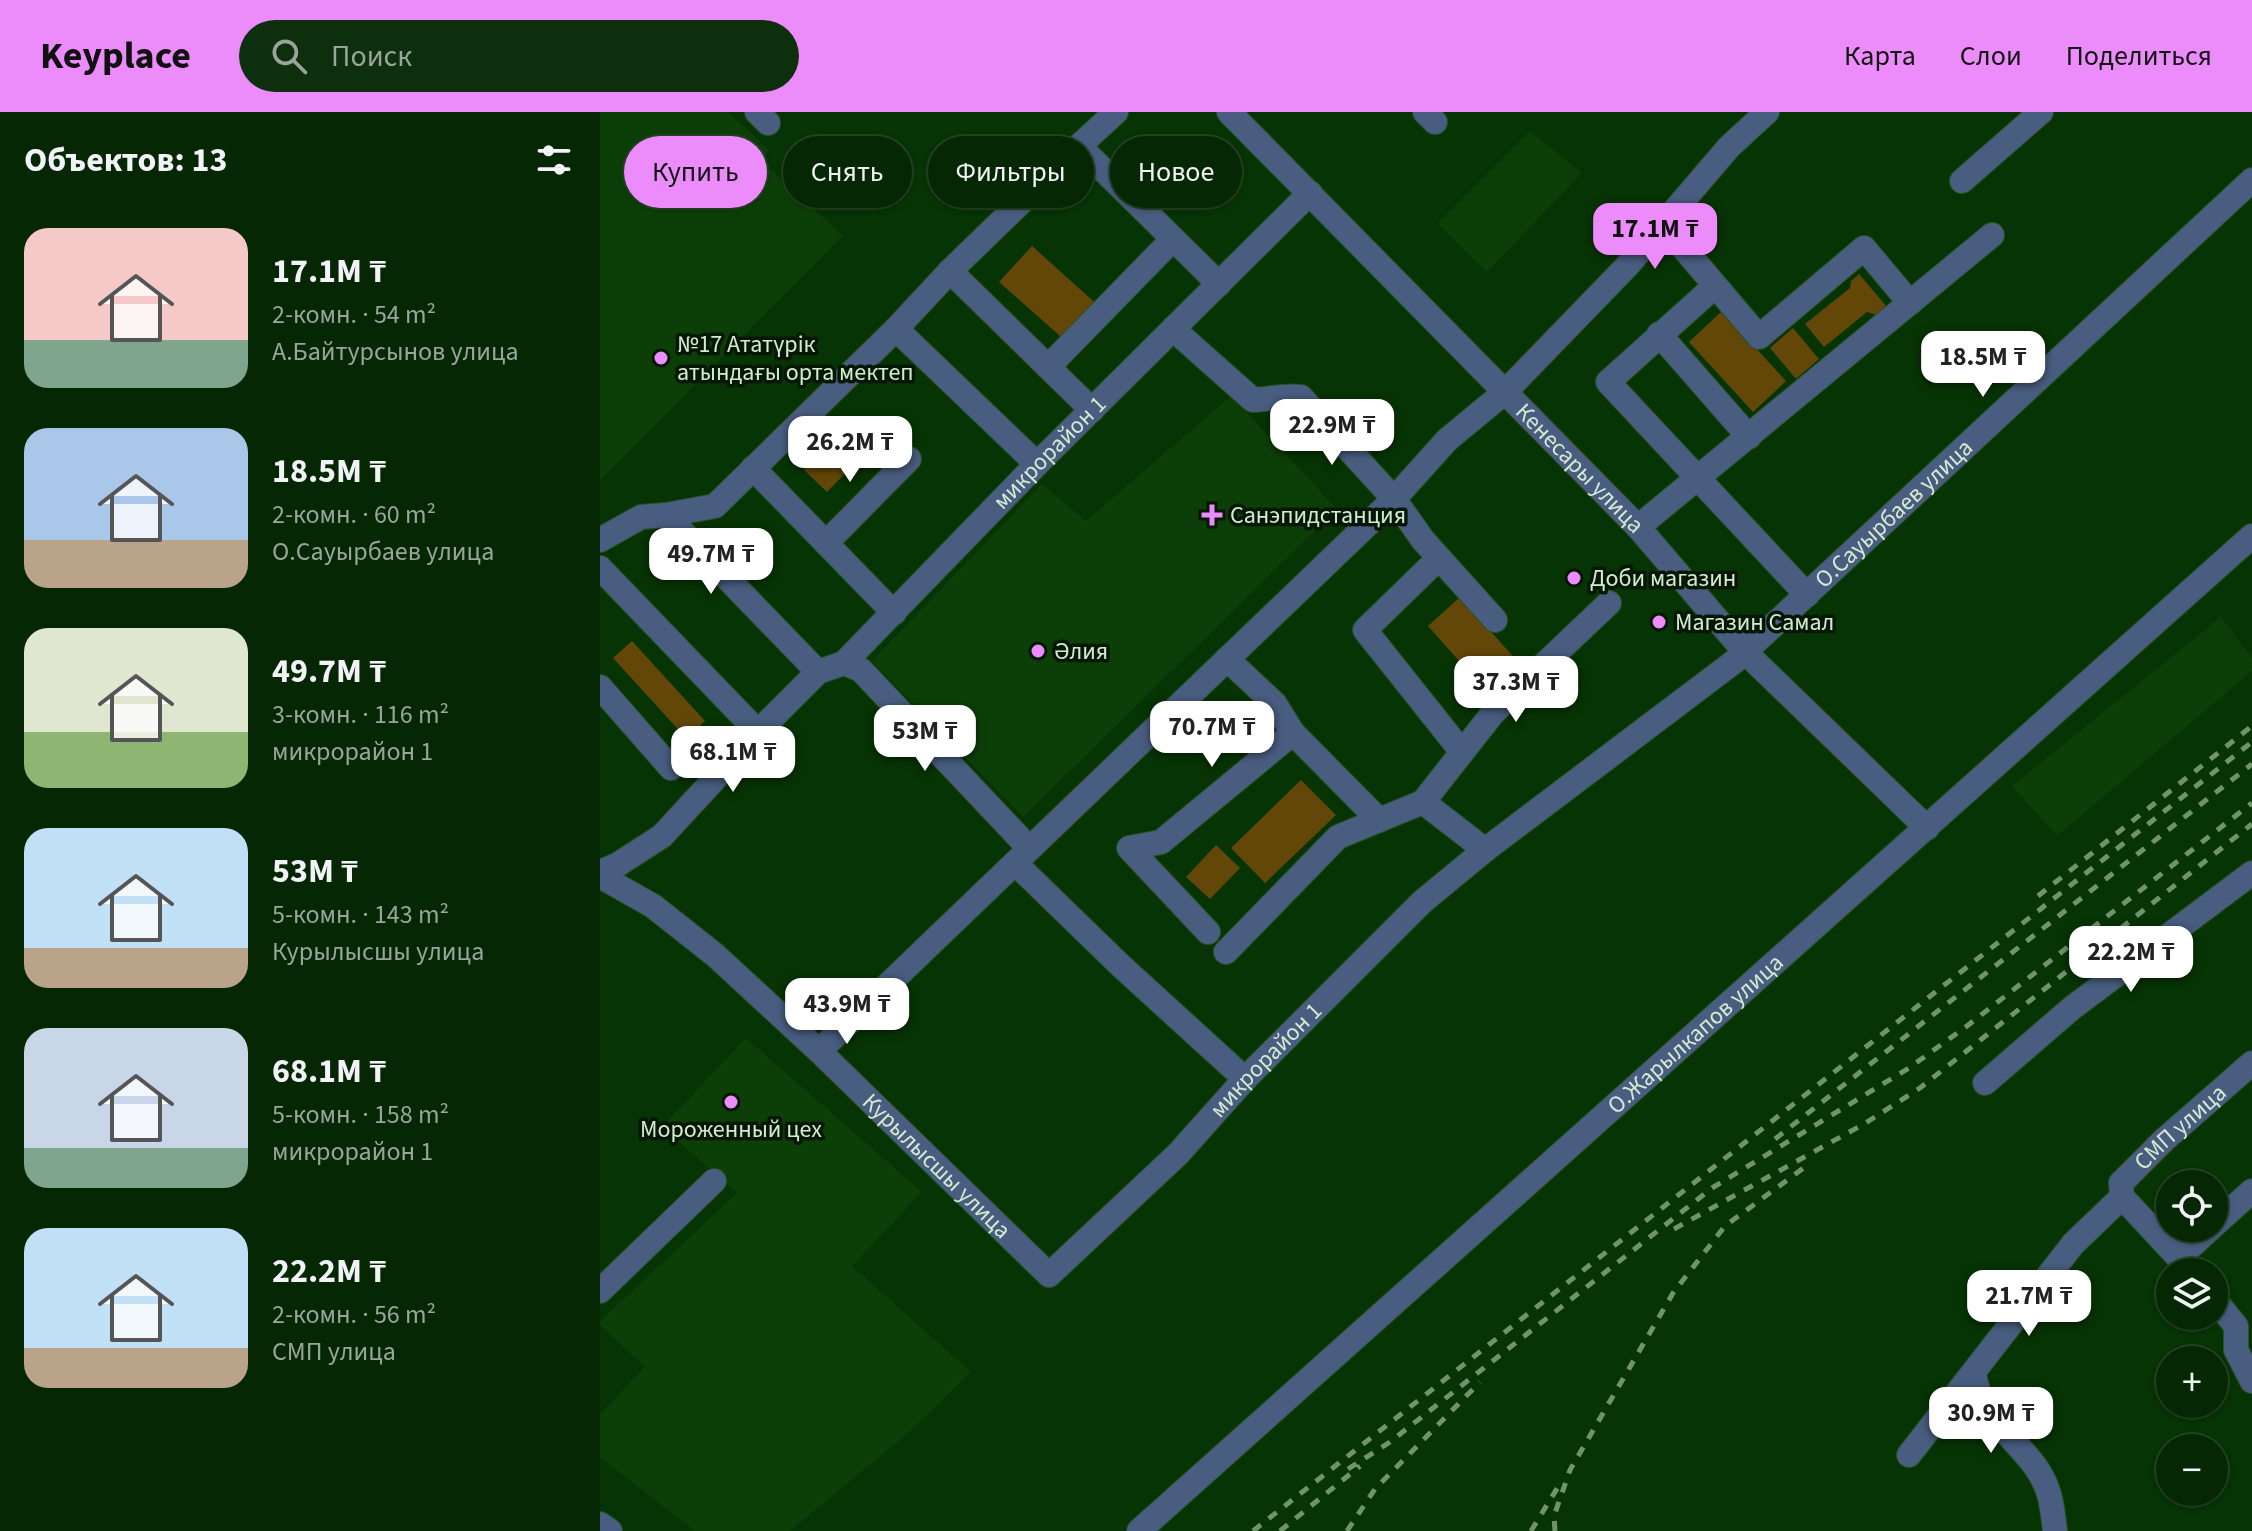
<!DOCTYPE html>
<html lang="ru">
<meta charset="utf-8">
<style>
:root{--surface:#052703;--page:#0e2f0d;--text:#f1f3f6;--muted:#97a59a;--line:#264425;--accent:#ec8cfb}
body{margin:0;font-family:"Source Sans 3",sans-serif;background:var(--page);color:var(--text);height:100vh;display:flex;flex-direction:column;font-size:30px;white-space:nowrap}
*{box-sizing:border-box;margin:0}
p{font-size:26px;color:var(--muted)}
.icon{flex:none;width:44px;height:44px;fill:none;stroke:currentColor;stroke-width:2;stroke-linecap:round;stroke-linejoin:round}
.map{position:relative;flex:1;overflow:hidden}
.panel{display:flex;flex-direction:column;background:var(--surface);width:600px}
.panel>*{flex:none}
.banner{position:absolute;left:24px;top:24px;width:760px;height:72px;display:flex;gap:16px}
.fabs{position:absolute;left:1556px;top:1058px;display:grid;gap:16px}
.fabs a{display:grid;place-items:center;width:72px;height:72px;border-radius:50%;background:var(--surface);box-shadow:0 2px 6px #0004,0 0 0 2px var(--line);font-size:40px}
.price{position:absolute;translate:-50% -68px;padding:0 18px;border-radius:16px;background:#fff;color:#222;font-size:26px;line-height:52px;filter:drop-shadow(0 2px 4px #0008)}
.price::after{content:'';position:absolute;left:50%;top:48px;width:24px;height:18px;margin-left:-12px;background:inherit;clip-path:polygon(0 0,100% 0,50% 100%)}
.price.selected{background:var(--accent);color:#111}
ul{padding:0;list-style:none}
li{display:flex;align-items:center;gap:24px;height:200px;padding:0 24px}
li span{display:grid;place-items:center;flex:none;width:224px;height:160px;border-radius:24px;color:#555}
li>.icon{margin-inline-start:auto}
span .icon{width:96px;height:96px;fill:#fffc;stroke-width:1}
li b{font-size:34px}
h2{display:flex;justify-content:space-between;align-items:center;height:96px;padding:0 24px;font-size:34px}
.tag{padding:0 28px;border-radius:36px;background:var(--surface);box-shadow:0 2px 6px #0004,0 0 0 2px var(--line);font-size:28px;line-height:72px}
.tag.selected{background:var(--accent);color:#111}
header{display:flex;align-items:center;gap:48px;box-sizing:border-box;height:112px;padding:0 40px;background:var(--accent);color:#111}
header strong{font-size:38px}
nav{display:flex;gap:44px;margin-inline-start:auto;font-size:28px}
.search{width:560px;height:72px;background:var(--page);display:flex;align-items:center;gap:20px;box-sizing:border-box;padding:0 28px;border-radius:44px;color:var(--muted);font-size:30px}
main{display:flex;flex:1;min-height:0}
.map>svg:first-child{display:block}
</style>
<header>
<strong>Keyplace</strong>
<div class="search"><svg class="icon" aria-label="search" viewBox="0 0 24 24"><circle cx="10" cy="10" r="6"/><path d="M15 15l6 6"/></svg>Поиск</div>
<nav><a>Карта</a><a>Слои</a><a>Поделиться</a></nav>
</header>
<main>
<section class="panel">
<h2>Объектов: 13<svg class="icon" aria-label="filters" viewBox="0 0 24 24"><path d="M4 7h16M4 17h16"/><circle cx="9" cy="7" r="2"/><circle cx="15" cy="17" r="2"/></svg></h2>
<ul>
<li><span style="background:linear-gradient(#f6c9c9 70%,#7fa58c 0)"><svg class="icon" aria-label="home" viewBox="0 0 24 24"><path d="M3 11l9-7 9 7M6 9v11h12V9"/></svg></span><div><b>17.1M ₸</b><p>2-комн. · 54 m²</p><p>А.Байтурсынов улица</p></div></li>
<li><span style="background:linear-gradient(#a9c7e8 70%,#b9a48a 0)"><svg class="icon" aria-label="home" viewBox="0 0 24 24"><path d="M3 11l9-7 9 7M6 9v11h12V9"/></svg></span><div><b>18.5M ₸</b><p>2-комн. · 60 m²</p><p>О.Сауырбаев улица</p></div></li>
<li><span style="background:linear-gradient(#dfe7d0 65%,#8fb573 0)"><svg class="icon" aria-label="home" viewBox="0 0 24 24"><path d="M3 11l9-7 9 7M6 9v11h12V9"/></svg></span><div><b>49.7M ₸</b><p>3-комн. · 116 m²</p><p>микрорайон 1</p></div></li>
<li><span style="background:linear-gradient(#bfe0f5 75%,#b9a48a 0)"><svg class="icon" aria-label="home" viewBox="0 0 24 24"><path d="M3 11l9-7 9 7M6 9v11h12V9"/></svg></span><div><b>53M ₸</b><p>5-комн. · 143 m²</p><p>Курылысшы улица</p></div></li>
<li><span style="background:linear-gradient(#c9d6e8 75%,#7fa58c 0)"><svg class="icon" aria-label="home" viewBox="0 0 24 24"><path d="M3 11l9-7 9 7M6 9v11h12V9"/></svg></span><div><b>68.1M ₸</b><p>5-комн. · 158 m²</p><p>микрорайон 1</p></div></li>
<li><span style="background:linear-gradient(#bfe0f5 75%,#b9a48a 0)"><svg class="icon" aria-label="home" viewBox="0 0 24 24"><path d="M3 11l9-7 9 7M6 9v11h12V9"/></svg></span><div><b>22.2M ₸</b><p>2-комн. · 56 m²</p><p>СМП улица</p></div></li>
</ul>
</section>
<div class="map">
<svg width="1652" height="1419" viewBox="0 0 1652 1419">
<rect width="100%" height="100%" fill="#073404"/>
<path fill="#0c3f07" d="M0 0H128L169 38 162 49 243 124 0 368Z
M930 19 982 61 887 160 838 111Z
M631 284 737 397 423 705 272 549 442 372 486 409Z
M1621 505 1652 546V559L1457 724 1412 674Z
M146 926 322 1080 252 1154 371 1260 308 1321 190 1419H95L0 1345V1302L45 1255 0 1213V1209L137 1081 62 1015Z"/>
<path fill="#634708" d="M432 134 501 196 469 232 399 170Z
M1259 162 1287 195 1277 203 1267 200 1224 235 1205 212 1250 176 1251 169Z
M1122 199 1186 269 1153 300 1089 230Z
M1193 216 1219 247 1196 267 1170 236Z
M241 321 263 343 227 380 204 358Z
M860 485 918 550 885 578 828 514Z
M32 529 105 609 86 626 13 546Z
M701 668 736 703 665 771 631 736Z
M616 733 640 756 610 787 586 765Z"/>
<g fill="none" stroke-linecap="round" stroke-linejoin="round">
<defs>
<g id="minor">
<path d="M157 0 168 11"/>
<path id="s1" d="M629 0 1038 415 1145 540 1327 716"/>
<path d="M825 0 835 10"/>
<path d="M479 34 516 0"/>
<path d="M1362 69 1441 0"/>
<path d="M1063 112 1159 225 1264 136 1310 191"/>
<path d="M350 159 492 298"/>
<path d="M1115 174 1008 270 1207 483"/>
<path d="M573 217 653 288C671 287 682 283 701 285L794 387 823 428 895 508"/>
<path d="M1059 222 1149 325"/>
<path d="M448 255 573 127"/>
<path d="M437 352 296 217 350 159 479 34 619 172"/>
<path d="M153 356 294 501"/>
<path d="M66 403 115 394 296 217"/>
<path d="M1038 415 1392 123"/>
<path d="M0 428 41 405 66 403 218 560"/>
<path d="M226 431 309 347"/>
<path d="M839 446 765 518 862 640"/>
<path d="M0 456 158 620"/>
<path d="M627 547 675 592 693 621 779 708"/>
<path d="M244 551 261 558 429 736"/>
<path d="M0 575 71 656"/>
<path d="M885 738 823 690 893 601 1009 491"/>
<path d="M415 751 520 853 645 967"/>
<path id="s2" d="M0 760 17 753 62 724 158 620 218 560 244 551 437 352 710 81"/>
<path id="s3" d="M0 764 53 794 115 843 219 939 449 1163 578 1042 645 967 822 790 885 738 1135 549 1652 68"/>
<path d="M608 820 529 736 561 730 693 621"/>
<path d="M626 840 738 725 823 690"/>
<path d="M219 939 794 387 847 328 905 280 1028 153 1129 35 1167 0"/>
<path d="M1385 971 1472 896 1652 761"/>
<path d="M1614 1113 1652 1079"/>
<path d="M1579 1145 1611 1116"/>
<path id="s4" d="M1592 1160 1522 1085 1521 1071 1564 1028 1652 951"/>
<path d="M0 1179 114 1069"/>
<path d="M1614 1187 1636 1214V1238L1652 1269"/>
<path d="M1374 1260C1378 1301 1412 1323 1435 1354 1451 1376 1452 1394 1455 1419"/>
<path d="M1309 1343 1473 1132 1522 1085"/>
<path d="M0 1412 10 1419"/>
<path id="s5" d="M539 1419 1652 424"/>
</g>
</defs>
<use href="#minor" stroke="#285125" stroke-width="26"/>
<use href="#minor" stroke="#495d80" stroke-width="24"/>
<path stroke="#70926d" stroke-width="5" stroke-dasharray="10 10" stroke-linecap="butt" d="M1438 784 1652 614
M1175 1027 1652 652
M1074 1117 1264 1012 1320 976 1652 712
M748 1357 790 1330 1112 1076 1309 956 1367 914 1652 691
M653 1419 1652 630
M680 1419 760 1354
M747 1419 775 1377 880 1270
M931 1419 958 1375
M955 1419 954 1404 970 1358 1073 1181 1125 1114 1209 1052"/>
</g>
<g fill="#ec8cfb" stroke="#061705" stroke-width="3">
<circle cx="61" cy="246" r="8"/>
<path d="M608 391h8v8h8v8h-8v8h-8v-8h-8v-8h8z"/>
<circle cx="974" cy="466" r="8"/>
<circle cx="1059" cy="510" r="8"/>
<circle cx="438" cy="539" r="8"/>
<circle cx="131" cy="990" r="8"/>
</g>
<g text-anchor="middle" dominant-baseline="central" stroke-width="7" stroke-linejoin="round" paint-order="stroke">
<g font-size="24" fill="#d3ebd0" stroke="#061705" text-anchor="start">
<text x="77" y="232">№17 Ататүрік<tspan x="77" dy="28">атындағы орта мектеп</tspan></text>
<text x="630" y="403">Санэпидстанция</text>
<text x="990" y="466">Доби магазин</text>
<text x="1075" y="510">Магазин Самал</text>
<text x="454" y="539">Әлия</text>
<text x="131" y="1017" text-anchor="middle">Мороженный цех</text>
</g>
<g font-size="24" fill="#d3ebd0" stroke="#061705">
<text stroke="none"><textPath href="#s2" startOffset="620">микрорайон 1</textPath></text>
<text stroke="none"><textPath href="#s1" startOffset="500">Кенесары улица</textPath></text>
<text stroke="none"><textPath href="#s3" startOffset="1742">О.Сауырбаев улица</textPath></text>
<text stroke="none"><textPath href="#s5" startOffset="746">О.Жарылкапов улица</textPath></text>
<text stroke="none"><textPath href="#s3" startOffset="908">микрорайон 1</textPath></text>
<text stroke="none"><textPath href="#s4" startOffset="198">СМП улица</textPath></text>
<text stroke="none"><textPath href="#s3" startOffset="446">Курылысшы улица</textPath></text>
</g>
</g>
</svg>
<div class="fabs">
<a><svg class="icon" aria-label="locate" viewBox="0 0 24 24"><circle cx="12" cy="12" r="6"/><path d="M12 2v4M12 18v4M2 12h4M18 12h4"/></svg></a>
<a><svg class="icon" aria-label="layers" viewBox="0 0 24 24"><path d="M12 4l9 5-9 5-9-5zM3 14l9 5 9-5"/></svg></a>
<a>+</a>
<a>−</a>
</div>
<b class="price selected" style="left:1055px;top:159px">17.1M ₸</b>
<b class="price" style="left:1383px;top:287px">18.5M ₸</b>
<b class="price" style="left:732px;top:355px">22.9M ₸</b>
<b class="price" style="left:250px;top:372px">26.2M ₸</b>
<b class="price" style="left:111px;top:484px">49.7M ₸</b>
<b class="price" style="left:916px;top:612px">37.3M ₸</b>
<b class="price" style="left:612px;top:657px">70.7M ₸</b>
<b class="price" style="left:325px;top:661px">53M ₸</b>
<b class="price" style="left:133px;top:682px">68.1M ₸</b>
<b class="price" style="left:1531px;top:882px">22.2M ₸</b>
<b class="price" style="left:247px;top:934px">43.9M ₸</b>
<b class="price" style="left:1429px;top:1226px">21.7M ₸</b>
<b class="price" style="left:1391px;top:1343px">30.9M ₸</b>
<div class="banner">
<a class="tag selected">Купить</a>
<a class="tag">Снять</a>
<a class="tag">Фильтры</a>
<a class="tag">Новое</a>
</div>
</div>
</main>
